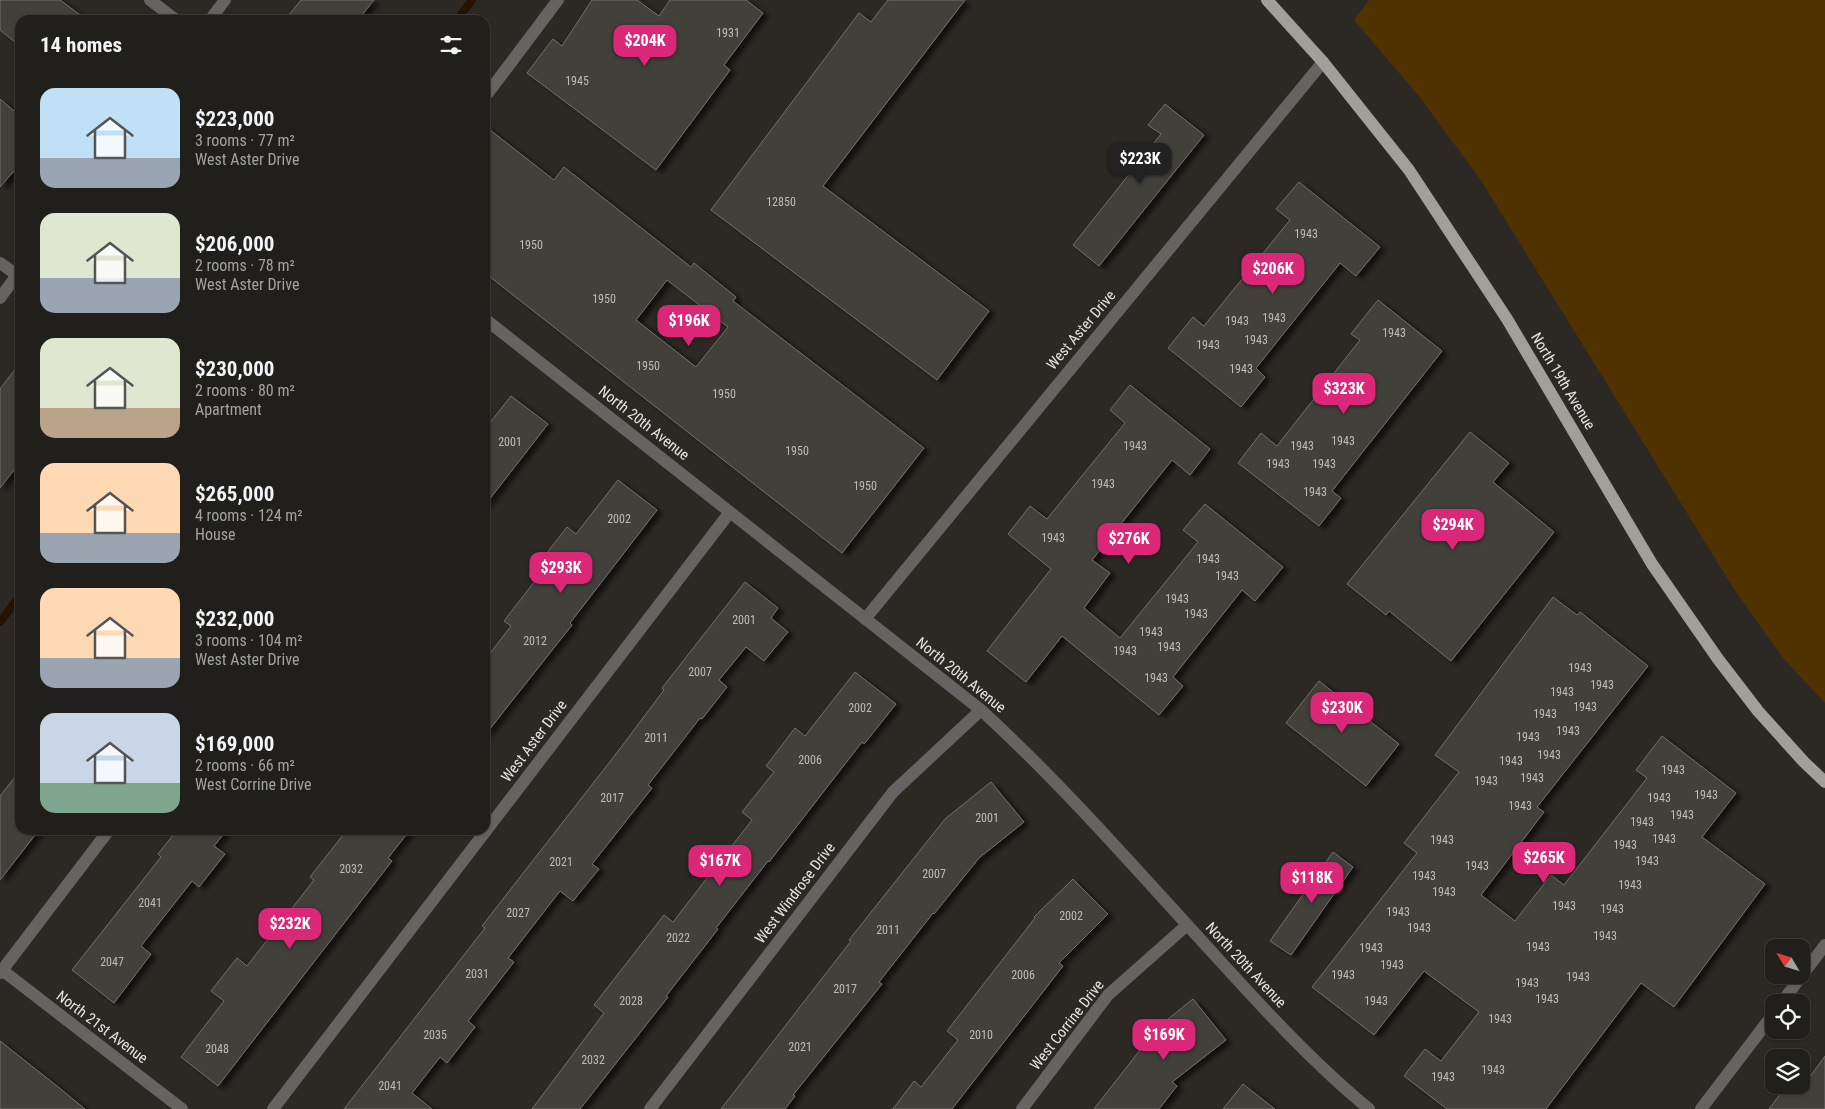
<!DOCTYPE html>
<meta charset="utf-8">
<style>
:root{--surface:#211f1c;--page:#2d2c29;--text:#f1f3f6;--muted:#a2a2a3;--line:#3e3d3b;--accent:#db2777}
body{margin:0;font-family:"Roboto Condensed",sans-serif;background:var(--page);color:var(--text);height:100vh;display:flex;flex-direction:column;font-size:19px;white-space:nowrap}
*{box-sizing:border-box;margin:0}
p{font-size:16px;color:var(--muted)}
.icon{flex:none;width:28px;height:28px;fill:none;stroke:currentColor;stroke-width:2;stroke-linecap:round;stroke-linejoin:round}
.map{position:relative;flex:1;overflow:hidden}
.drawer{position:absolute;left:15px;top:15px;width:475px;height:820px;display:flex;flex-direction:column;background:var(--surface);border-radius:15px;box-shadow:0 1px 4px #0004,0 0 0 1px var(--line)}
.drawer>*{flex:none}
.needle{width:32px;rotate:308deg}
.buttons{position:absolute;left:1765px;top:939px;display:grid;gap:10px}
.buttons a{display:grid;place-items:center;width:45px;height:45px;border-radius:10px;background:var(--surface);box-shadow:0 1px 4px #0004,0 0 0 1px var(--line);font-size:25px}
.price{position:absolute;translate:-50% -42px;padding:0 11px;border-radius:10px;background:var(--accent);color:#fff;font-size:16px;line-height:32px;filter:drop-shadow(0 1px 2px #0008)}
.price::after{content:'';position:absolute;left:50%;top:30px;width:15px;height:11px;margin-left:-8px;background:inherit;clip-path:polygon(0 0,100% 0,50% 100%)}
.price.active{background:#222;color:#fff}
ul{padding:0;list-style:none}
li{display:flex;align-items:center;gap:15px;height:125px;padding:0 25px}
li span{display:grid;place-items:center;flex:none;width:140px;height:100px;border-radius:15px;color:#555}
li>.icon{margin-inline-start:auto}
span .icon{width:60px;height:60px;fill:#fffc;stroke-width:1}
li b{font-size:21px}
h2{display:flex;justify-content:space-between;align-items:center;height:60px;padding:0 25px;font-size:21px}
.map>svg:first-child{display:block}
</style>
<div class="map">
<svg width="1825" height="1109" viewBox="0 0 1825 1109">
<defs>
<filter id="shadow"><feDropShadow dx="5.5" dy="3" stdDeviation="2.5" flood-color="#0009"/></filter>
</defs>
<rect width="100%" height="100%" fill="#2c2925"/>
<path fill="#503100" d="M1369 0H1825V703L1783 658 1734 589 1480 179 1418 95 1354 20Z"/>
<g fill="none" stroke-linecap="round" stroke-linejoin="round">
<path stroke="#251300" stroke-width="8" d="M457 20 472 0
M0 622 20 596"/>
</g>
<path fill="#423f3b" stroke="#726e6a" fill-rule="evenodd" filter="url(#shadow)" d="M0 0H60L87 20H20V46L0 30Z
M301 0H374L358 20H285Z
M592 0H637L659 16 670 0H746L763 13 724 65 730 70 656 170 527 73 553 39 562 46Z
M888 0H965L823 186 989 311 937 380 711 210 859 13 871 22Z
M0 99 20 116V164L0 187Z
M1165 104 1204 135 1099 266 1073 245 1161 134 1148 125Z
M485 126 554 180 564 167 691 267 694 263 736 297 733 301 924 448 842 553 485 273ZM667 280 728 327 696 367 636 320Z
M1299 182 1380 247 1356 276 1340 263 1256 368 1265 377 1241 407 1168 348 1193 317 1204 326 1290 220 1276 209Z
M1378 300 1442 351 1332 491 1341 498 1319 526 1238 463 1261 433 1277 446 1360 340 1351 334Z
M20 363V462L0 488V389Z
M1130 385 1210 449 1190 475 1172 460 1092 560 1110 573 1084 608 1120 638 1198 542 1183 530 1205 504 1283 567 1255 601 1242 590 1173 677 1183 686 1159 715 1062 636 1026 682 987 651 1051 569 1008 534 1030 506 1047 519 1125 423 1110 410Z
M511 396 548 424 485 505V429Z
M1470 432 1509 463 1493 482 1554 532 1451 661 1389 611 1386 615 1347 584Z
M618 480 657 510 570 623 572 625 485 735V660L511 626 504 621 535 581 529 576 567 527 576 534Z
M745 582 778 608 771 618 788 632 764 661 746 647 719 680 727 687 702 719 700 718 648 785 652 788 592 864 599 869 573 901 560 891 508 958 514 962 468 1021 475 1027 447 1063 440 1057 412 1093 432 1109H344L485 928 482 926 619 750 664 690 662 688Z
M1553 597 1577 615 1580 612 1648 666 1537 807 1544 812 1481 895 1515 921 1551 875 1564 885 1647 778 1636 770 1662 736 1736 793 1702 837 1765 884 1674 1007 1641 983 1546 1109H1447L1404 1076 1425 1049 1441 1061 1479 1012 1424 971 1374 1035 1312 987 1417 853 1404 843 1459 772 1435 755Z
M855 672 896 704 864 744 862 742 769 862 768 861 716 928 718 929 666 996 668 997 580 1109H532L604 1013 594 1005 664 915 673 922 752 820 742 812 774 772 766 766 795 728 805 736Z
M1319 681 1399 744 1366 786 1286 723Z
M20 771V830H39L0 880V796Z
M991 782 1024 822 979 858 934 914 933 913 879 982 882 984 793 1095 795 1096 785 1109H721L851 941 849 940 945 819Z
M177 830H227L214 846 225 854 199 887 192 881 141 946 151 954 114 1003 72 970 161 857 158 854Z
M347 830H410L388 858 392 861 218 1086 181 1057 224 1001 211 991 237 958 247 966 314 880 310 877Z
M1333 852 1353 867 1291 955 1270 941Z
M1073 879 1108 914 1059 963 1063 966 952 1109H893L914 1081 921 1087 958 1040 947 1031 1035 918 1034 917Z
M1193 999 1226 1040 1172 1082 1177 1086 1159 1109H1094L1158 1027Z
M0 1041 57 1086 85 1109H0Z
M1825 1056V1109H1769L1787 1085H1804Z
M1243 1084 1275 1109H1223Z"/>
<g fill="none" stroke-linecap="round" stroke-linejoin="round">
<path stroke="#666462" stroke-width="12" d="M150 0 176 20
M210 20 225 0
M488 93 558 0
M0 263 17 275
M0 298 20 271
M485 319 981 710C1063 785 1136 869 1211 951 1261 1006 1312 1062 1369 1109
M865 619 1323 62
M2 970 182 1109
M0 973 109 830
M1782 1002 1825 945
M273 1109 730 512
M650 1109 893 792 981 710
M1022 1109 1108 995 1187 925
M1701 1109 1774 1013"/>
<path stroke="#a29f9b" stroke-width="12" d="M1267 0 1323 62 1409 170 1507 319 1652 564 1718 659 1758 711 1804 762 1825 782"/>
</g>
<g text-anchor="middle" dominant-baseline="central" stroke-width="4" stroke-linejoin="round" paint-order="stroke">
<g font-size="12" fill="#bdbbb8">
<text x="728" y="33">1931</text>
<text x="577" y="81">1945</text>
<text x="781" y="202">12850</text>
<text x="1306" y="234">1943</text>
<text x="531" y="245">1950</text>
<text x="604" y="299">1950</text>
<text x="1274" y="318">1943</text>
<text x="1237" y="321">1943</text>
<text x="1394" y="333">1943</text>
<text x="1256" y="340">1943</text>
<text x="1208" y="345">1943</text>
<text x="648" y="366">1950</text>
<text x="1241" y="369">1943</text>
<text x="724" y="394">1950</text>
<text x="1343" y="441">1943</text>
<text x="510" y="442">2001</text>
<text x="1135" y="446">1943</text>
<text x="1302" y="446">1943</text>
<text x="797" y="451">1950</text>
<text x="1278" y="464">1943</text>
<text x="1324" y="464">1943</text>
<text x="1103" y="484">1943</text>
<text x="865" y="486">1950</text>
<text x="1315" y="492">1943</text>
<text x="619" y="519">2002</text>
<text x="1053" y="538">1943</text>
<text x="1208" y="559">1943</text>
<text x="1227" y="576">1943</text>
<text x="1177" y="599">1943</text>
<text x="1196" y="614">1943</text>
<text x="744" y="620">2001</text>
<text x="1151" y="632">1943</text>
<text x="535" y="641">2012</text>
<text x="1169" y="647">1943</text>
<text x="1125" y="651">1943</text>
<text x="1580" y="668">1943</text>
<text x="700" y="672">2007</text>
<text x="1156" y="678">1943</text>
<text x="1602" y="685">1943</text>
<text x="1562" y="692">1943</text>
<text x="1585" y="707">1943</text>
<text x="860" y="708">2002</text>
<text x="1545" y="714">1943</text>
<text x="1568" y="731">1943</text>
<text x="1528" y="737">1943</text>
<text x="656" y="738">2011</text>
<text x="1549" y="755">1943</text>
<text x="810" y="760">2006</text>
<text x="1511" y="761">1943</text>
<text x="1673" y="770">1943</text>
<text x="1532" y="778">1943</text>
<text x="1486" y="781">1943</text>
<text x="1706" y="795">1943</text>
<text x="612" y="798">2017</text>
<text x="1659" y="798">1943</text>
<text x="1520" y="806">1943</text>
<text x="1682" y="815">1943</text>
<text x="987" y="818">2001</text>
<text x="1642" y="822">1943</text>
<text x="1664" y="839">1943</text>
<text x="1442" y="840">1943</text>
<text x="1625" y="845">1943</text>
<text x="1647" y="861">1943</text>
<text x="561" y="862">2021</text>
<text x="1477" y="866">1943</text>
<text x="351" y="869">2032</text>
<text x="934" y="874">2007</text>
<text x="1424" y="876">1943</text>
<text x="1630" y="885">1943</text>
<text x="1444" y="892">1943</text>
<text x="150" y="903">2041</text>
<text x="1564" y="906">1943</text>
<text x="1612" y="909">1943</text>
<text x="1398" y="912">1943</text>
<text x="518" y="913">2027</text>
<text x="1071" y="916">2002</text>
<text x="1419" y="928">1943</text>
<text x="888" y="930">2011</text>
<text x="1605" y="936">1943</text>
<text x="678" y="938">2022</text>
<text x="1538" y="947">1943</text>
<text x="1371" y="948">1943</text>
<text x="112" y="962">2047</text>
<text x="1392" y="965">1943</text>
<text x="477" y="974">2031</text>
<text x="1023" y="975">2006</text>
<text x="1343" y="975">1943</text>
<text x="1578" y="977">1943</text>
<text x="1527" y="983">1943</text>
<text x="845" y="989">2017</text>
<text x="1547" y="999">1943</text>
<text x="631" y="1001">2028</text>
<text x="1376" y="1001">1943</text>
<text x="1500" y="1019">1943</text>
<text x="435" y="1035">2035</text>
<text x="981" y="1035">2010</text>
<text x="800" y="1047">2021</text>
<text x="217" y="1049">2048</text>
<text x="593" y="1060">2032</text>
<text x="1493" y="1070">1943</text>
<text x="1443" y="1077">1943</text>
<text x="390" y="1086">2041</text>
</g>
<g font-size="15" fill="#e6e4e1" stroke="#2c2925">
<text transform="translate(1081 330) rotate(-50)">West Aster Drive</text>
<text transform="translate(1563 381) rotate(59)">North 19th Avenue</text>
<text transform="translate(644 423) rotate(38)">North 20th Avenue</text>
<text transform="translate(961 675) rotate(39)">North 20th Avenue</text>
<text transform="translate(534 741) rotate(-53)">West Aster Drive</text>
<text transform="translate(795 893) rotate(-53)">West Windrose Drive</text>
<text transform="translate(1246 965) rotate(47)">North 20th Avenue</text>
<text transform="translate(1067 1025) rotate(-52)">West Corrine Drive</text>
<text transform="translate(102 1027) rotate(37)">North 21st Avenue</text>
</g>
</g>
</svg>
<div class="buttons">
<a><svg class="needle" viewBox="-14 -14 28 28"><path d="M0-13l5 13h-10z" fill="#e53935"/><path d="M0 13l5-13h-10z" fill="#a2a2a3"/></svg></a>
<a><svg class="icon" aria-label="locate" viewBox="0 0 24 24"><circle cx="12" cy="12" r="6"/><path d="M12 2v4M12 18v4M2 12h4M18 12h4"/></svg></a>
<a><svg class="icon" aria-label="layers" viewBox="0 0 24 24"><path d="M12 4l9 5-9 5-9-5zM3 14l9 5 9-5"/></svg></a>
</div>
<b class="price" style="left:645px;top:67px">$204K</b>
<b class="price active" style="left:1140px;top:185px">$223K</b>
<b class="price" style="left:1273px;top:295px">$206K</b>
<b class="price" style="left:689px;top:347px">$196K</b>
<b class="price" style="left:1344px;top:415px">$323K</b>
<b class="price" style="left:1453px;top:551px">$294K</b>
<b class="price" style="left:1129px;top:565px">$276K</b>
<b class="price" style="left:561px;top:594px">$293K</b>
<b class="price" style="left:1342px;top:734px">$230K</b>
<b class="price" style="left:1544px;top:884px">$265K</b>
<b class="price" style="left:720px;top:887px">$167K</b>
<b class="price" style="left:1312px;top:904px">$118K</b>
<b class="price" style="left:290px;top:950px">$232K</b>
<b class="price" style="left:1164px;top:1061px">$169K</b>
<section class="drawer">
<h2>14 homes<svg class="icon" aria-label="filters" viewBox="0 0 24 24"><path d="M4 7h16M4 17h16"/><circle cx="9" cy="7" r="2"/><circle cx="15" cy="17" r="2"/></svg></h2>
<ul>
<li><span style="background:linear-gradient(#bfe0f5 70%,#9aa5b1 0)"><svg class="icon" aria-label="home" viewBox="0 0 24 24"><path d="M3 11l9-7 9 7M6 9v11h12V9"/></svg></span><div><b>$223,000</b><p>3 rooms · 77 m²</p><p>West Aster Drive</p></div></li>
<li><span style="background:linear-gradient(#dfe7d0 65%,#9aa5b1 0)"><svg class="icon" aria-label="home" viewBox="0 0 24 24"><path d="M3 11l9-7 9 7M6 9v11h12V9"/></svg></span><div><b>$206,000</b><p>2 rooms · 78 m²</p><p>West Aster Drive</p></div></li>
<li><span style="background:linear-gradient(#dfe7d0 70%,#b9a48a 0)"><svg class="icon" aria-label="home" viewBox="0 0 24 24"><path d="M3 11l9-7 9 7M6 9v11h12V9"/></svg></span><div><b>$230,000</b><p>2 rooms · 80 m²</p><p>Apartment</p></div></li>
<li><span style="background:linear-gradient(#ffd9b3 70%,#9aa5b1 0)"><svg class="icon" aria-label="home" viewBox="0 0 24 24"><path d="M3 11l9-7 9 7M6 9v11h12V9"/></svg></span><div><b>$265,000</b><p>4 rooms · 124 m²</p><p>House</p></div></li>
<li><span style="background:linear-gradient(#ffd9b3 70%,#9aa5b1 0)"><svg class="icon" aria-label="home" viewBox="0 0 24 24"><path d="M3 11l9-7 9 7M6 9v11h12V9"/></svg></span><div><b>$232,000</b><p>3 rooms · 104 m²</p><p>West Aster Drive</p></div></li>
<li><span style="background:linear-gradient(#c9d6e8 70%,#7fa58c 0)"><svg class="icon" aria-label="home" viewBox="0 0 24 24"><path d="M3 11l9-7 9 7M6 9v11h12V9"/></svg></span><div><b>$169,000</b><p>2 rooms · 66 m²</p><p>West Corrine Drive</p></div></li>
</ul>
</section>
</div>
